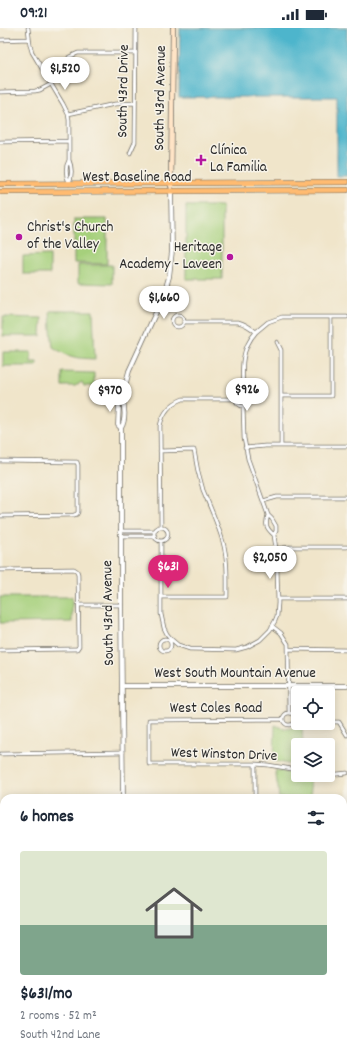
<!DOCTYPE html>
<meta charset="utf-8">
<style>
:root{--surface:#fff;--page:#f2f2f3;--text:#1f2937;--muted:#747a83;--accent:#db2777}
body{margin:0;font-family:Dekko,sans-serif;background:var(--page);color:var(--text);height:100vh;display:flex;flex-direction:column;font-size:15px;white-space:nowrap}
*{box-sizing:border-box;margin:0}
p{font-size:13px;color:var(--muted)}
.icon{flex:none;width:22px;height:22px;fill:none;stroke:currentColor;stroke-width:2;stroke-linecap:round;stroke-linejoin:round}
.map{position:relative;flex:1;overflow:hidden}
.details{position:absolute;left:0px;top:766px;width:347px;height:268px;display:flex;flex-direction:column;background:var(--surface);border-radius:12px 12px 0 0;box-shadow:0 2px 10px #0003}
.details>*{flex:none}
.fabs{position:absolute;left:291px;top:658px;display:grid;gap:8px}
.fabs a{display:grid;place-items:center;width:44px;height:44px;border-radius:4px;background:var(--surface);box-shadow:0 2px 10px #0003;font-size:20px}
.price{position:absolute;translate:-50% -34px;padding:0 9px;border-radius:14px;background:#fff;color:#222;font-size:13px;line-height:26px;filter:drop-shadow(0 1px 2px #0008)}
.price::after{content:'';position:absolute;left:50%;top:24px;width:12px;height:9px;margin-left:-6px;background:inherit;clip-path:polygon(0 0,100% 0,50% 100%)}
.price.active{background:var(--accent);color:#fff}
ul{padding:0;list-style:none}
li{display:grid;align-content:center;gap:8px;height:212px;padding:0 20px}
li span{display:grid;place-items:center;height:124px;border-radius:4px;color:#555}
li>.icon{margin-inline-start:auto}
span .icon{width:72px;height:72px;fill:#fffc;stroke-width:1}
li b{font-size:17px}
h2{display:flex;justify-content:space-between;align-items:center;height:48px;padding:0 20px;font-size:17px}
.status{display:flex;justify-content:space-between;align-items:center;height:28px;padding:0 20px;background:var(--surface);direction:ltr}
.status svg{height:11px;fill:currentColor}
.map>svg:first-child{display:block}
</style>
<div class="status"><b>09:21</b><svg viewBox="0 0 49 12"><path d="M0 12V9h3v3zM5 12V6h3v6zM10 12V3h3v9zM15 12V0h3v12zM26 1h20v11H26zM47 4h2v5h-2z"/></svg></div>
<div class="map">
<svg width="347" height="1034" viewBox="0 0 347 1034">
<rect width="100%" height="100%" fill="#f7f3e8"/>
<filter id="ink" filterUnits="userSpaceOnUse"><feTurbulence type="fractalNoise" baseFrequency=".025" numOctaves="2"/><feDisplacementMap in="SourceGraphic" scale="8" xChannelSelector="R" yChannelSelector="G"/><feConvolveMatrix kernelMatrix="1 2 1 2 8 2 1 2 1" color-interpolation-filters="sRGB"/></filter>
<filter id="wash" filterUnits="userSpaceOnUse"><feTurbulence type="fractalNoise" baseFrequency=".012" numOctaves="4" result="noise"/><feDisplacementMap in="SourceGraphic" scale="16" xChannelSelector="R" yChannelSelector="G"/><feGaussianBlur stdDeviation="0.9" result="paint"/><feColorMatrix in="noise" values="0 0 0 0 0 0 0 0 0 0 0 0 0 0 0 0 0 1.4 0 .05"/><feComposite in="paint" operator="in"/></filter>
<g filter="url(#wash)">
<rect width="100%" height="100%" fill="#f0e5ca"/>
<path fill="#a6d07c" stroke="#687e54" d="M186 178H222V251H186Z
M74 191H107V236L74 235Z
M50 227V246H23V228Z
M78 237H112V256L78 255Z
M50 283H93L95 331C76 330 70 330 53 319L51 302Z
M3 289 42 290 41 308H3Z
M3 324H31V334H37V338H3Z
M62 344 94 345V358H84L82 354 75 358H62Z
M0 569H72V594L0 595Z
M275 697 285 701 302 699 303 717H298V738L274 733Z
M276 742 309 749 312 770H279L278 759 277 755 276 747 275 745Z
M221 1030H261L260 1034H208Z"/>
<path fill="#4db5cc" stroke="#3c707c" d="M180 0H347V148H337V69H179Z"/>
</g>
<g filter="url(#ink)">
<g fill="none" stroke-linecap="round" stroke-linejoin="round">
<defs>
<path id="minor" d="M28 0 30 17 32 24 63 76 68 86 69 92V132C72 139 72 148 69 156
M0 12 29 11
M69 29 78 25H136
M0 64 35 63 40 62 51 56
M68 86 115 76 135 75
M0 114 69 113
M130 125 135 114 136 0
M69 155C66 148 65 139 69 132
M172 293a6 6 0 1 1 12 0a6 6 0 1 1-12 0Z
M185 294H238C246 296 250 299 256 304L268 294 282 289H347
M277 314 281 322V418
M243 364C242 341 240 322 256 304
M236 371a7 7 0 1 1 14 0a7 7 0 1 1-14 0Z
M281 368H331V289
M245 420 265 418H347
M160 423 194 422C196 436 199 449 203 462 210 479 218 496 223 514 228 532 227 551 227 569H161
M0 433 74 434H77L78 437V484L77 486 74 487 0 488
M263 473 277 469H347
M268 487C265 497 266 500 274 507
M161 499 160 398C163 384 170 376 183 371H236
M154 506a7 7 0 1 1 14 0a7 7 0 1 1-14 0Z
M120 503H154
M121 508H155
M161 513V586L164 600 167 606 172 612 178 617 190 621 236 622 247 619 260 612 270 602 275 593 277 588 278 575 277 539 276 521 274 507 276 503V498L272 491 268 487 248 431 244 410 243 377
M276 521 290 519H347
M0 542 74 541 77 543 78 546 79 618 77 621H74L0 622
M278 571H347
M79 577H121
M272 598 281 605 288 616 289 685
M159 617a6 6 0 1 1 12 0a6 6 0 1 1-12 0Z
M288 621 347 622
M283 691a6 6 0 1 1 12 0a6 6 0 1 1-12 0Z
M283 691 149 692V736H255L268 737 298 742
M328 694H339L347 707
M0 726 123 724
M328 747 347 745
M255 770V736
M343 791 347 790
M0 813H4
M343 860 347 856
M0 867H4
M0 908H4
M343 920 347 919
M343 952 346 964H347
M343 1023H347
M265 1034 266 1030
M318 1034V1030"/>
<path id="tertiary" d="M122 370C125 379 126 392 121 400V577L123 770
M121 400 118 397 119 375 122 370 129 343 163 269 169 249 172 223 171 162
M122 658H347
M123 1030 124 1034"/>
<path id="secondary" d="M171 158 173 0"/>
<path id="primary" d="M0 156 347 154
M0 164 347 162"/>
</defs>
<use href="#minor" stroke="#706c63" stroke-width="4.5"/>
<use href="#tertiary" stroke="#706c63" stroke-width="5.5"/>
<use href="#secondary" stroke="#706c63" stroke-width="6"/>
<use href="#primary" stroke="#706c63" stroke-width="6"/>
<use href="#minor" stroke="#fff" stroke-width="3"/>
<use href="#tertiary" stroke="#fff" stroke-width="4"/>
<use href="#secondary" stroke="#ffe4c6" stroke-width="4.5"/>
<use href="#primary" stroke="#ffbb71" stroke-width="5"/>
</g>
</g>
<g fill="#b5179e" stroke="#f7f3e8" stroke-width="1.5">
<path d="M199 126h4v4h4v4h-4v4h-4v-4h-4v-4h4z"/>
<circle cx="19" cy="209" r="4"/>
<circle cx="230" cy="229" r="4"/>
</g>
<g text-anchor="middle" dominant-baseline="central" stroke-width="3" stroke-linejoin="round" paint-order="stroke">
<g font-size="15" fill="#2b2b2b" stroke="#f7f3e8">
<text transform="translate(124 63) rotate(-89)">South 43rd Drive</text>
<text transform="translate(161 70) rotate(-89)">South 43rd Avenue</text>
<text x="137" y="150">West Baseline Road</text>
<text transform="translate(109 585) rotate(-91)">South 43rd Avenue</text>
<text x="235" y="646">West South Mountain Avenue</text>
<text x="216" y="681">West Coles Road</text>
<text transform="translate(224 727) rotate(2)">West Winston Drive</text>
</g>
<g font-size="15" fill="#2b2b2b" stroke="#f7f3e8" text-anchor="start">
<text x="210" y="123">Clínica<tspan x="210" dy="17">La Familia</tspan></text>
<text x="27" y="200">Christ's Church<tspan x="27" dy="17">of the Valley</tspan></text>
<text x="222" y="220" text-anchor="end">Heritage<tspan x="222" dy="17">Academy - Laveen</tspan></text>
</g>
</g>
</svg>
<div class="fabs">
<a><svg class="icon" aria-label="locate" viewBox="0 0 24 24"><circle cx="12" cy="12" r="6"/><path d="M12 2v4M12 18v4M2 12h4M18 12h4"/></svg></a>
<a><svg class="icon" aria-label="layers" viewBox="0 0 24 24"><path d="M12 4l9 5-9 5-9-5zM3 14l9 5 9-5"/></svg></a>
</div>
<b class="price" style="left:65px;top:63px">$1,520</b>
<b class="price" style="left:164px;top:292px">$1,660</b>
<b class="price" style="left:247px;top:384px">$926</b>
<b class="price" style="left:110px;top:385px">$970</b>
<b class="price" style="left:270px;top:552px">$2,050</b>
<b class="price active" style="left:168px;top:561px">$631</b>
<section class="details">
<h2>6 homes<svg class="icon" aria-label="filters" viewBox="0 0 24 24"><path d="M4 7h16M4 17h16"/><circle cx="9" cy="7" r="2"/><circle cx="15" cy="17" r="2"/></svg></h2>
<ul>
<li><span style="background:linear-gradient(#dfe7d0 60%,#7fa58c 0)"><svg class="icon" aria-label="home" viewBox="0 0 24 24"><path d="M3 11l9-7 9 7M6 9v11h12V9"/></svg></span><div><b>$631/mo</b><p>2 rooms · 52 m²</p><p>South 42nd Lane</p></div></li>
</ul>
</section>
</div>
